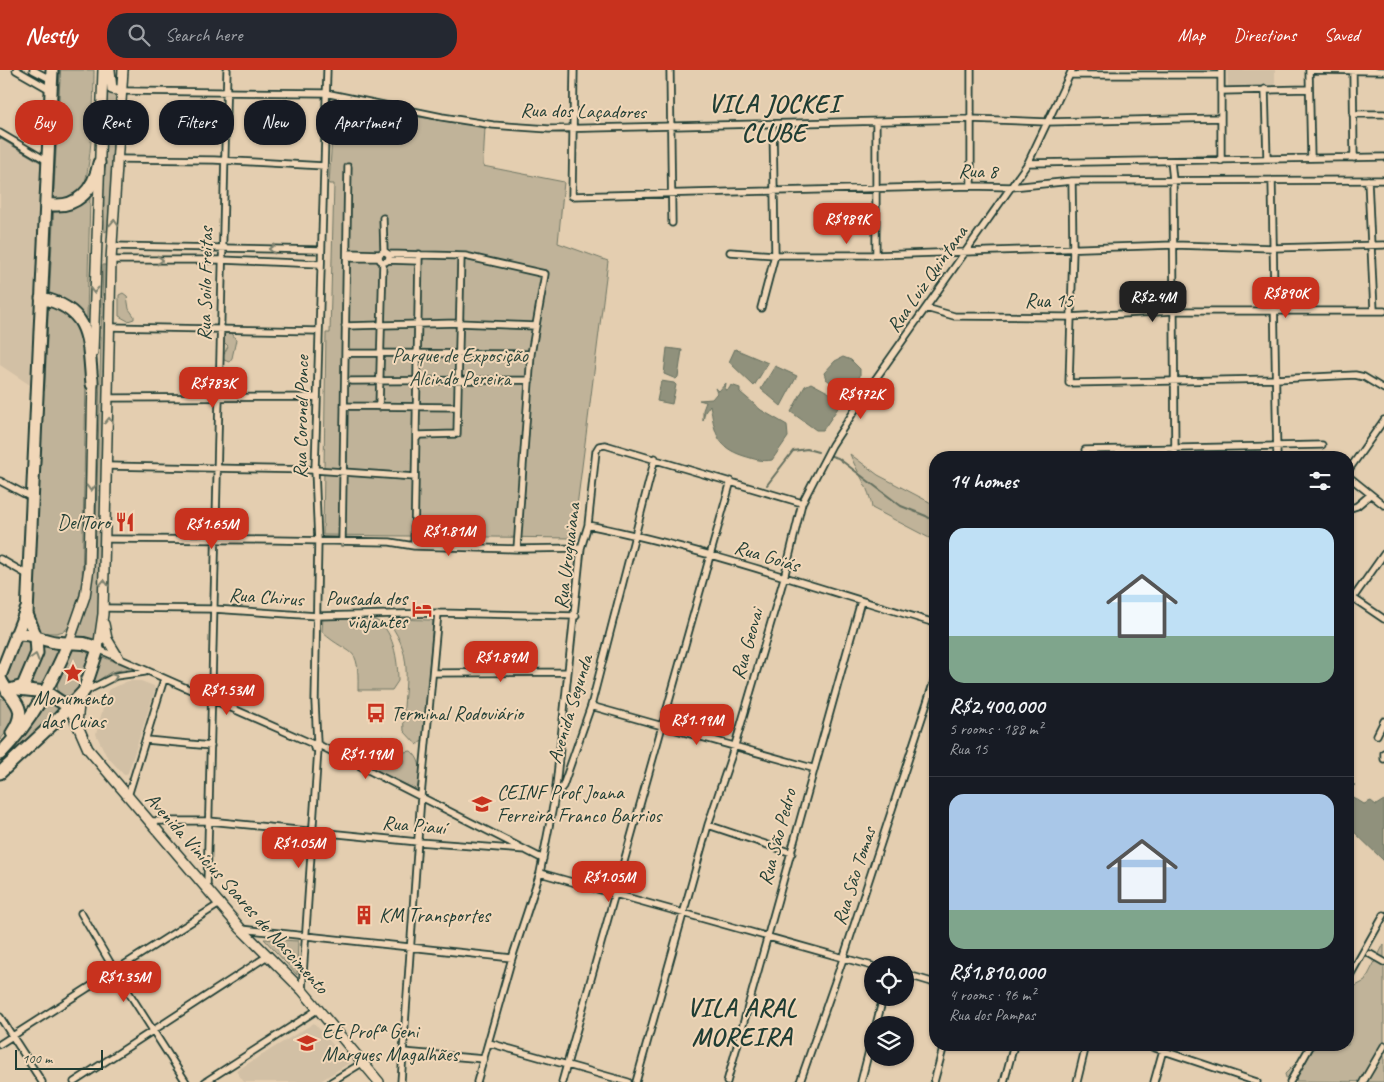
<!DOCTYPE html>
<meta charset="utf-8">
<style>
:root{--surface:#171b24;--page:#242831;--text:#f1f3f6;--muted:#9ea1a6;--line:#363941;--accent:#c8321e}
body{margin:0;font-family:Caveat,sans-serif;background:var(--page);color:var(--text);height:100vh;display:flex;flex-direction:column;font-size:19px;white-space:nowrap}
*{box-sizing:border-box;margin:0}
p{font-size:16px;color:var(--muted)}
.icon{flex:none;width:28px;height:28px;fill:none;stroke:currentColor;stroke-width:2;stroke-linecap:round;stroke-linejoin:round}
.map{position:relative;flex:1;overflow:hidden}
.sheet{position:absolute;left:929px;top:381px;width:425px;height:600px;display:flex;flex-direction:column;background:var(--surface);border-radius:20px;box-shadow:0 1px 4px #0004}
.sheet>*{flex:none}
.top-card{position:absolute;left:15px;top:30px;width:475px;height:45px;display:flex;gap:10px}
.buttons{position:absolute;left:864px;top:886px;display:grid;gap:10px}
.buttons a{display:grid;place-items:center;width:50px;height:50px;border-radius:50%;background:var(--surface);box-shadow:0 1px 4px #0004;font-size:25px}
.scale{position:absolute;left:15px;bottom:12px;width:88px;box-sizing:border-box;padding-left:5px;border:2px solid #1f3d34;border-top:0;font-size:14px;line-height:18px;white-space:nowrap;color:#1f3d34;-webkit-text-stroke:4px #f1d7b8;paint-order:stroke}
.price{position:absolute;translate:-50% -42px;padding:0 11px;border-radius:10px;background:var(--accent);color:#fff;font-size:16px;line-height:32px;filter:drop-shadow(0 1px 2px #0008)}
.price::after{content:'';position:absolute;left:50%;top:30px;width:15px;height:11px;margin-left:-8px;background:inherit;clip-path:polygon(0 0,100% 0,50% 100%)}
.price.on{background:#222;color:#fff}
ul{padding:0;list-style:none}
li{display:grid;align-content:center;gap:10px;height:265px;padding:0 20px}
li+li{border-top:1px solid var(--line)}
li span{display:grid;place-items:center;height:155px;border-radius:15px;color:#555}
li>.icon{margin-inline-start:auto}
span .icon{width:90px;height:90px;fill:#fffc;stroke-width:1}
li b{font-size:21px}
h2{display:flex;justify-content:space-between;align-items:center;height:60px;padding:0 20px;font-size:21px}
.tag{padding:0 18px;border-radius:20px;background:var(--surface);box-shadow:0 1px 4px #0004;font-size:18px;line-height:45px}
.tag.on{background:var(--accent);color:#fff}
header{display:flex;align-items:center;gap:30px;box-sizing:border-box;height:70px;padding:0 25px;background:var(--accent);color:#fff}
header strong{font-size:24px}
nav{display:flex;gap:28px;margin-inline-start:auto;font-size:18px}
.search{width:350px;height:45px;background:var(--page);display:flex;align-items:center;gap:12px;box-sizing:border-box;padding:0 18px;border-radius:20px;color:var(--muted);font-size:19px}
.map>svg:first-child{display:block}
</style>
<header>
<strong>Nestly</strong>
<div class="search"><svg class="icon" aria-label="search" viewBox="0 0 24 24"><circle cx="10" cy="10" r="6"/><path d="M15 15l6 6"/></svg>Search here</div>
<nav><a>Map</a><a>Directions</a><a>Saved</a></nav>
</header>
<div class="map">
<svg width="1384" height="1012" viewBox="0 0 1384 1012">
<rect width="100%" height="100%" fill="#e4ceb0"/>
<filter id="ink" filterUnits="userSpaceOnUse"><feTurbulence type="fractalNoise" baseFrequency=".02" numOctaves="2"/><feDisplacementMap in="SourceGraphic" scale="10" xChannelSelector="R" yChannelSelector="G"/><feConvolveMatrix kernelMatrix="1 2 1 2 8 2 1 2 1" color-interpolation-filters="sRGB"/></filter>
<g filter="url(#ink)">
<path fill="#d2c0a5" d="M1227 0H1275V17L1228 18Z
M0 70 47 95 36 319 0 295Z
M128 611H141L154 616 155 620 128 703 124 705 106 685 96 664 108 620Z
M314 953 349 993 319 1012H244L236 1001Z"/>
<path fill="#c0b399" stroke="#707866" d="M58 0H94C94 20 92 108 81 121 74 129 64 130 53 129L51 124Z
M107 15 108 20 116 25 108 160 105 162 103 119Z
M338 30 405 45 485 57 483 96 564 112 558 173 608 191 573 468 323 465 326 263H330L334 114H329L334 34Z
M90 128 87 247V248C76 235 50 227 46 220L51 143 78 136Z
M103 195H106L107 199 99 537 94 572 77 566 87 534 95 490Z
M123 223 127 226 129 239 134 246V249L128 251 119 246V225Z
M49 234 75 247 81 261 86 310 82 516 71 555 64 561 56 563H43L34 554 31 542 45 238Z
M227 263H232L236 270 232 288 229 292 224 290 223 286 228 276 222 270 221 266Z
M850 384 878 405 935 435V471L872 438C870 418 857 403 850 384Z
M323 548C335 548 363 544 373 549 394 556 398 593 398 611L392 620H358C359 572 352 589 322 562Z
M389 549 432 550 433 552 423 670 417 675 404 661C401 616 418 591 388 551Z
M27 570 31 572 34 579 23 610 14 614 11 613 5 605 19 572Z
M43 575 51 578 63 577 44 619 28 615Z
M74 578 86 579 90 588 79 620 74 626H60L58 622 57 612Z
M100 586 132 598 111 602 91 615Z
M0 628 12 633 16 641 12 655 0 670Z
M49 632 64 639 0 698V691Z
M373 667H383V683L403 694 404 682 411 681C422 690 422 705 417 718L415 719 374 699Z
M264 869 298 871 297 905Z
M1384 874V1012L1287 1011 1285 1004 1295 994 1302 996 1316 975H1348V920L1365 911Z"/>
<path fill="#90917b" stroke="#636f5f" d="M667 278 682 280 678 307 676 309 664 304Z
M735 279 768 293 754 316 729 292Z
M843 287 851 290 860 299V306L852 322 846 323 826 309 824 303 835 291Z
M775 296 797 306 781 336 761 319Z
M661 311 674 313 676 315 672 334 657 331Z
M726 313 725 320 729 319 731 315 740 318V322L761 340 787 355 788 367 772 390C762 392 754 389 744 386 715 377 715 361 710 335L705 342 703 351V340L706 332 699 330 712 329 717 323 715 318 719 321Z
M811 313 841 329 840 335 823 360H816L791 342 805 316Z
M1348 713 1355 715 1350 718 1351 726 1364 734 1371 731 1376 735 1384 730V791L1348 756Z"/>
<g fill="none" stroke-linecap="round" stroke-linejoin="round">
<path stroke="#636f5f" stroke-width="2" d="M0 68 41 92
M53 126 60 0
M49 221 53 143
M44 320 48 236
M828 385 838 388 901 436 926 446 935 452
M767 415 793 381 807 379 818 382"/>
<defs>
<path id="street" d="M16 0 51 20
M33 0 52 10
M574 0 572 126 971 116 1012 117 1072 111 1384 110
M670 0 672 153
M971 0V116
M1221 0V91
M1309 0 1311 88
M1309 0 1384 1
M1353 1 1354 88
M1070 5H1221
M1265 19 1267 89
M122 21 325 23 442 47 493 55 549 59 970 49 1047 52 1221 48
M1222 21 1308 19
M1353 44H1384
M876 53V185
M0 63 49 92
M118 89 214 90 324 96
M1171 91 1173 110 1175 388
M1028 93 1384 87
M1368 110 1374 241
M1072 111 1073 180 1069 313 1276 309 1355 305 1364 307 1384 319
M1272 111 1277 388
M383 148 384 182
M112 176 321 180
M379 187a5 5 0 1 1 10 0a5 5 0 1 1-10 0Z
M730 182 775 185H876L1174 175 1273 178 1384 175
M347 183 379 184
M388 184 465 186 545 204 531 284 517 479
M347 188H378
M111 190H222L320 194
M388 190 418 191
M761 238 775 185 773 55
M926 238 954 246 1069 247 1173 241H1384
M345 256 458 253 536 256
M110 257 319 261
M346 283 531 284
M351 311 530 310
M109 328 317 327
M344 336 457 337
M379 337 383 192
M416 369 419 365 457 364 461 186
M1085 380 1322 375
M107 396 315 400 415 407
M1348 401 1384 350
M1348 406 1384 435
M0 411 32 428
M1348 439 1357 436 1370 425
M588 455C706 479 820 519 935 553
M106 469 275 470 390 472 414 476 517 479 581 478
M342 472 348 97
M414 476 419 184
M1384 484 1353 528 1384 549
M0 489 28 505
M103 538 214 539 317 546 438 543 576 546
M98 579 313 674 314 678 318 679
M434 603 568 602
M86 621 116 606 145 602
M591 636 812 698
M1377 665 1384 651
M146 670 211 676
M317 672 315 632 318 471 315 400 327 0
M315 673 543 789
M1384 683V689
M128 726 164 609
M555 726 563 716 591 636 655 388
M150 751H209L418 772 526 780
M708 755 792 783
M540 803 872 896
M207 818 227 0
M81 843 115 901 186 1012
M241 859 512 888
M1370 884 1384 892
M905 904 935 913
M1348 909 1384 845
M302 920 318 679
M0 947 42 1012
M876 955 883 928
M489 973 628 1012
M0 974 221 833
M1146 975 1257 1012
M403 982 484 989
M74 1012 269 885
M205 1012 317 940
M331 1012 362 993
M401 1012 421 726 438 543
M477 1012 512 888 540 803 555 726 581 478 588 455 596 381 599 376 605 375 802 433
M562 1012 731 411
M636 1012 708 755 735 675 784 508 802 433 832 375 872 314 1028 93 1072 0
M727 1012 861 531
M800 1012 843 889 935 608
M861 1012 872 969
M934 1012 944 975
M1004 1012 1014 975
M1077 1012 1086 975
M1154 1012 1163 980
M1290 1012 1311 975
M1363 1012 1384 976"/>
<path id="secondary" d="M70 638 88 679 241 859 302 920 379 1012
M77 653 80 626"/>
<path id="primary" d="M110 0 112 19 122 21
M93 282 103 0
M104 554 107 569 118 587
M69 572 85 526 89 498 93 308
M98 579 103 544 111 190 123 0"/>
<path id="highway" d="M47 134C76 140 94 120 99 93
M41 228C92 239 88 271 92 314
M0 606 26 540
M0 608C10 632 31 634 12 663
M18 619 46 622 70 638
M7 621 23 616 37 583 36 567 27 544 52 0
M0 684C32 651 51 614 69 572
M0 703 56 651 84 621 98 579C81 569 72 575 55 572 41 570 30 562 15 565"/>
</defs>
<use href="#street" stroke="#1f3d34" stroke-width="9"/>
<use href="#secondary" stroke="#1f3d34" stroke-width="12"/>
<use href="#primary" stroke="#1f3d34" stroke-width="12"/>
<use href="#highway" stroke="#1f3d34" stroke-width="15"/>
<use href="#street" stroke="#f1d7b8" stroke-width="5.5"/>
<use href="#secondary" stroke="#f1d7b8" stroke-width="9"/>
<use href="#primary" stroke="#f1d7b8" stroke-width="9"/>
<use href="#highway" stroke="#f1d7b8" stroke-width="11"/>
</g>
<defs><path id="oneway-chevron" d="M-2-3.5L2.5 0L-2 3.5" fill="none" stroke-width="1.6" stroke-linecap="round" stroke-linejoin="round" transform="scale(1.25)"/></defs>
<g stroke="#7d826f">
<use href="#oneway-chevron" transform="translate(114 153) rotate(-87)"/>
<use href="#oneway-chevron" transform="translate(272 179) rotate(-179)"/>
<use href="#oneway-chevron" transform="translate(160 190)"/>
<use href="#oneway-chevron" transform="translate(94 220) rotate(91)"/>
<use href="#oneway-chevron" transform="translate(109 351) rotate(-88)"/>
<use href="#oneway-chevron" transform="translate(91 418) rotate(91)"/>
<use href="#oneway-chevron" transform="translate(104 513) rotate(-88)"/>
<use href="#oneway-chevron" transform="translate(35 587) rotate(-74)"/>
<use href="#oneway-chevron" transform="translate(114 607) rotate(-20)"/>
</g>
</g>
<defs>
<symbol id="restaurant-bare" viewBox="-9 -9 18 18"><path d="M-5-6h1v4h1v-4h1v4h1v-4h1v5L-1.5 .5V6h-2V.5L-5-1ZM5-6V6H3V1.5H1.5Q1.5-4 5-6Z" fill="#c8321e" stroke="#f1d7b8" stroke-width="2.5" paint-order="stroke"/></symbol>
<symbol id="hotel-bare" viewBox="-9 -9 18 18"><path d="M-6-4.5h1.5V1H6V5H4.5V3h-9V5H-6ZM-4 0a1.8 1.8 0 1 1 3.6 0ZM.5 0V-2.5h3Q6-2.5 6 0Z" fill="#c8321e" stroke="#f1d7b8" stroke-width="2.5" paint-order="stroke"/></symbol>
<symbol id="sight-bare" viewBox="-9 -9 18 18"><path d="M0-6L1.8-2.2L6-1.7L2.9 1.2L3.7 5.4L0 3.3L-3.7 5.4L-2.9 1.2L-6-1.7L-1.8-2.2Z" fill="#c8321e" stroke="#f1d7b8" stroke-width="2.5" paint-order="stroke"/></symbol>
<symbol id="bus-bare" viewBox="-9 -9 18 18"><path d="M-5-6H5V4H4V6H2V4H-2V6H-4V4H-5ZM-3.5-4V0h7V-4ZM-3.5 1.2v1.5H-2V1.2ZM2 1.2v1.5H3.5V1.2Z" fill="#c8321e" stroke="#f1d7b8" stroke-width="2.5" paint-order="stroke"/></symbol>
<symbol id="school-bare" viewBox="-9 -9 18 18"><path d="M0-5L7-2L0 1L-7-2ZM-4 1L0 2.5L4 1V4Q0 6-4 4Z" fill="#c8321e" stroke="#f1d7b8" stroke-width="2.5" paint-order="stroke"/></symbol>
<symbol id="building-bare" viewBox="-9 -9 18 18"><path d="M-4-6H4V6H1V3H-1V6H-4ZM-2.5-4.3h1.7v1.8h-1.7ZM.8-4.3h1.7v1.8H.8ZM-2.5-1h1.7V.8h-1.7ZM.8-1h1.7V.8H.8Z" fill="#c8321e" stroke="#f1d7b8" stroke-width="2.5" paint-order="stroke"/></symbol>
</defs>
<g fill-rule="evenodd">
<use href="#restaurant-bare" x="111" y="438" width="28" height="28"/>
<use href="#hotel-bare" x="408" y="525" width="28" height="28"/>
<use href="#sight-bare" x="59" y="589" width="28" height="28"/>
<use href="#bus-bare" x="362" y="629" width="28" height="28"/>
<use href="#school-bare" x="468" y="720" width="28" height="28"/>
<use href="#building-bare" x="350" y="831" width="28" height="28"/>
<use href="#school-bare" x="293" y="959" width="28" height="28"/>
</g>
<g text-anchor="middle" dominant-baseline="central" stroke-width="4" stroke-linejoin="round" paint-order="stroke">
<g font-size="20" fill="#1f3d34" stroke="#f1d7b8">
<text transform="translate(583 41) rotate(1)">Rua dos Laçadores</text>
<text transform="translate(978 101) rotate(1)">Rua 8</text>
<text transform="translate(927 209) rotate(-55)">Rua Luiz Quintana</text>
<text transform="translate(205 214) rotate(-89)">Rua Soilo Freitas</text>
<text x="1049" y="230">Rua 15</text>
<text transform="translate(301 347) rotate(-89)">Rua Coronel Ponce</text>
<text transform="translate(567 486) rotate(-83)">Rua Uruguaiana</text>
<text transform="translate(767 486) rotate(17)">Rua Goiás</text>
<text transform="translate(266 527) rotate(4)">Rua Chirus</text>
<text transform="translate(747 574) rotate(-74)">Rua Geovai</text>
<text transform="translate(570 639) rotate(-73)">Avenida Segunda</text>
<text transform="translate(414 755) rotate(5)">Rua Piauí</text>
<text transform="translate(777 767) rotate(-75)">Rua São Pedro</text>
<text transform="translate(854 806) rotate(-72)">Rua São Tomas</text>
<text transform="translate(237 823) rotate(48)">Avenida Vinícius Soares de Nascimento</text>
</g>
<g font-size="20" fill="#2f493e" stroke="#f1d7b8">
<text x="460" y="285">Parque de Exposição<tspan x="460" dy="23">Alcindo Pereira</tspan></text>
</g>
<g font-size="20" fill="#1f3d34" stroke="#f1d7b8" text-anchor="start">
<text x="110" y="452" text-anchor="end">Del'Toro</text>
<text x="407" y="528" text-anchor="end">Pousada dos<tspan x="407" dy="23">viajantes</tspan></text>
<text x="73" y="628" text-anchor="middle">Monumento<tspan x="73" dy="23">das Cuias</tspan></text>
<text x="391" y="643">Terminal Rodoviário</text>
<text x="497" y="722">CEINF Prof Joana<tspan x="497" dy="23">Ferreira Franco Barrios</tspan></text>
<text x="379" y="845">KM Transportes</text>
<text x="322" y="961">EE Profª Geni<tspan x="322" dy="23">Marques Magalhães</tspan></text>
</g>
<g font-size="25" font-weight="bold" letter-spacing="1" fill="#1f3d34" stroke="#f1d7b8">
<text x="774" y="34">VILA JOCKEI<tspan x="774" dy="29">CLUBE</tspan></text>
<text x="742" y="938">VILA ARAL<tspan x="742" dy="29">MOREIRA</tspan></text>
</g>
</g>
</svg>
<div class="buttons">
<a><svg class="icon" aria-label="locate" viewBox="0 0 24 24"><circle cx="12" cy="12" r="6"/><path d="M12 2v4M12 18v4M2 12h4M18 12h4"/></svg></a>
<a><svg class="icon" aria-label="layers" viewBox="0 0 24 24"><path d="M12 4l9 5-9 5-9-5zM3 14l9 5 9-5"/></svg></a>
</div>
<div class="scale">100 m</div>
<b class="price" style="left:847px;top:175px">R$989K</b>
<b class="price" style="left:1286px;top:249px">R$890K</b>
<b class="price on" style="left:1153px;top:253px">R$2.4M</b>
<b class="price" style="left:213px;top:339px">R$783K</b>
<b class="price" style="left:861px;top:350px">R$972K</b>
<b class="price" style="left:212px;top:480px">R$1.65M</b>
<b class="price" style="left:449px;top:487px">R$1.81M</b>
<b class="price" style="left:501px;top:613px">R$1.89M</b>
<b class="price" style="left:227px;top:646px">R$1.53M</b>
<b class="price" style="left:697px;top:676px">R$1.19M</b>
<b class="price" style="left:366px;top:710px">R$1.19M</b>
<b class="price" style="left:299px;top:799px">R$1.05M</b>
<b class="price" style="left:609px;top:833px">R$1.05M</b>
<b class="price" style="left:124px;top:933px">R$1.35M</b>
<div class="top-card">
<a class="tag on">Buy</a>
<a class="tag">Rent</a>
<a class="tag">Filters</a>
<a class="tag">New</a>
<a class="tag">Apartment</a>
</div>
<section class="sheet">
<h2>14 homes<svg class="icon" aria-label="filters" viewBox="0 0 24 24"><path d="M4 7h16M4 17h16"/><circle cx="9" cy="7" r="2"/><circle cx="15" cy="17" r="2"/></svg></h2>
<ul>
<li><span style="background:linear-gradient(#bfe0f5 70%,#7fa58c 0)"><svg class="icon" aria-label="home" viewBox="0 0 24 24"><path d="M3 11l9-7 9 7M6 9v11h12V9"/></svg></span><div><b>R$2,400,000</b><p>5 rooms · 188 m²</p><p>Rua 15</p></div></li>
<li><span style="background:linear-gradient(#a9c7e8 75%,#7fa58c 0)"><svg class="icon" aria-label="home" viewBox="0 0 24 24"><path d="M3 11l9-7 9 7M6 9v11h12V9"/></svg></span><div><b>R$1,810,000</b><p>4 rooms · 96 m²</p><p>Rua dos Pampas</p></div></li>
</ul>
</section>
</div>
